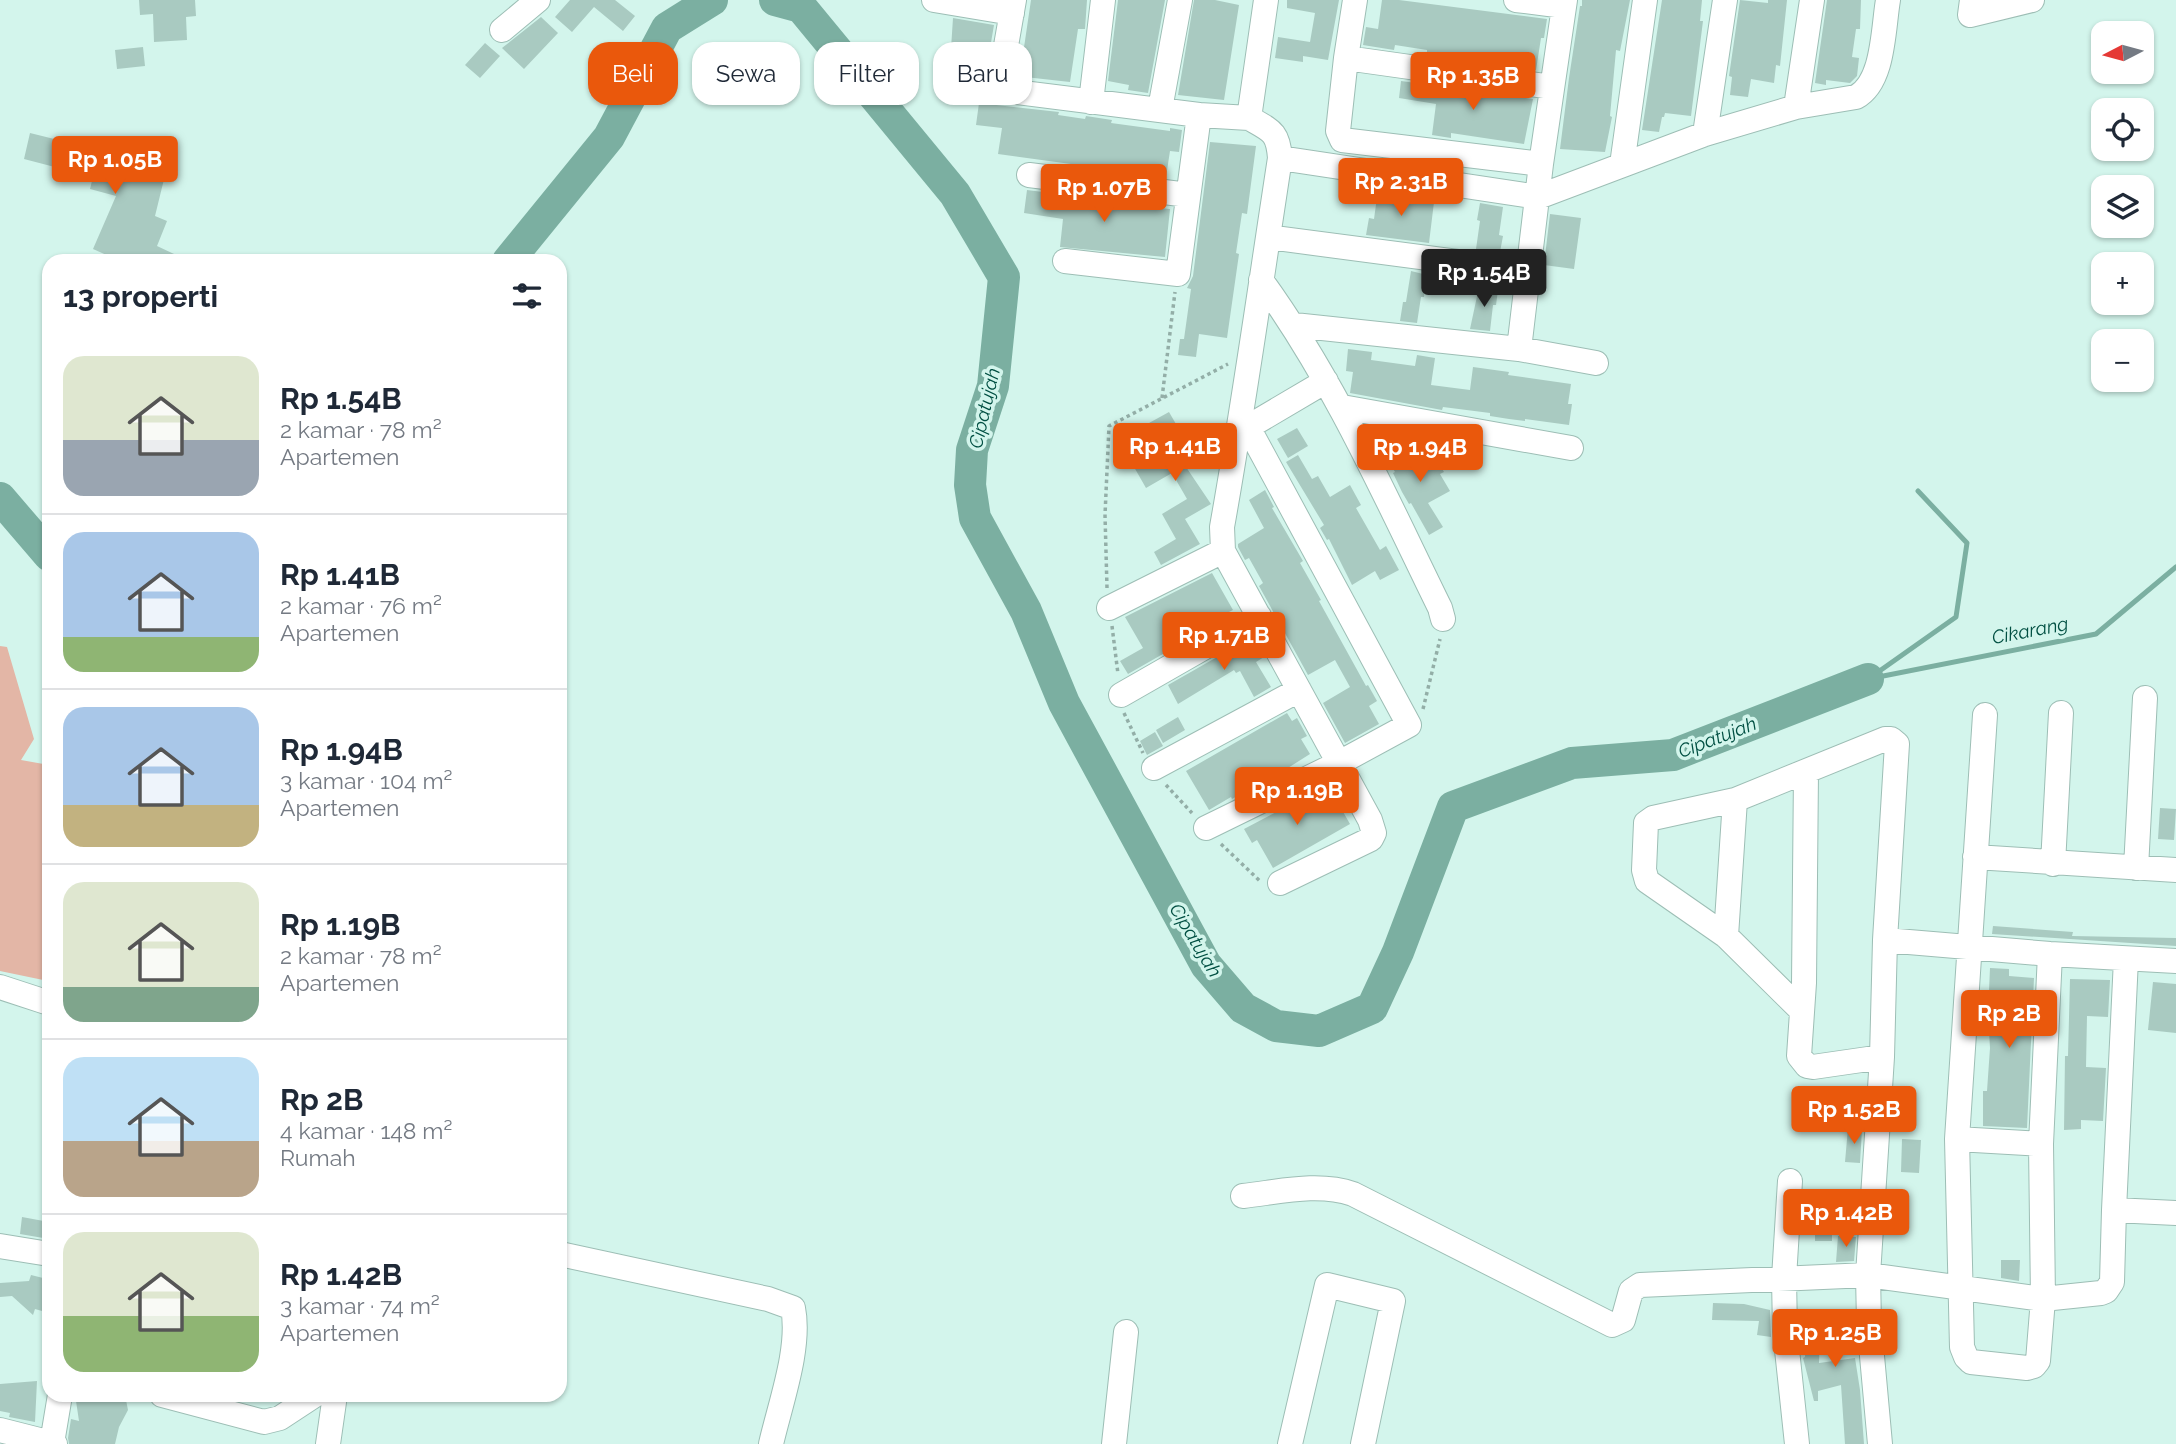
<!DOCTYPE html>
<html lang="id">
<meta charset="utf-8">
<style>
:root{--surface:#fff;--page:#f2f2f3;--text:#1f2937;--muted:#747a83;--line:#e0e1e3;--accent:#ea580c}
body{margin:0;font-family:Raleway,sans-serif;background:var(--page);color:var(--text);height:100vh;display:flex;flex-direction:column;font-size:26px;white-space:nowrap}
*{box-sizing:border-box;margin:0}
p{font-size:23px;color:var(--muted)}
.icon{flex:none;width:38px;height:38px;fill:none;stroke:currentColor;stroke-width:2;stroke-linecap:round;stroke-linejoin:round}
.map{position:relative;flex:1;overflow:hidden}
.details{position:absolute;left:42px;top:254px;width:525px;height:1148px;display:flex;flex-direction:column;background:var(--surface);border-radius:21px;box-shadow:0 2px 5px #0004}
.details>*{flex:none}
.guide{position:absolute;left:588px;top:42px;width:665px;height:63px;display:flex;gap:14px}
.needle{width:46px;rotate:264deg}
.tools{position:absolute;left:2091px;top:21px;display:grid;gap:14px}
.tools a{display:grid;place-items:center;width:63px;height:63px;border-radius:14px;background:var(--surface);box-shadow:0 2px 5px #0004;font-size:35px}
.price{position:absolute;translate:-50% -60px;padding:0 16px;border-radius:7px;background:var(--accent);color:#fff;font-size:23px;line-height:46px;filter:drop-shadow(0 2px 4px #0008)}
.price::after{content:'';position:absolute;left:50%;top:42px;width:21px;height:16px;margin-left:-10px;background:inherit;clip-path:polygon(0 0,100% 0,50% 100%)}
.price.active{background:#222;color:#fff}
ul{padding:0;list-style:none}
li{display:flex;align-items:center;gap:21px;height:175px;padding:0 21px}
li+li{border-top:2px solid var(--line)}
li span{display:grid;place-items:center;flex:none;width:196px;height:140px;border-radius:21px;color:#555}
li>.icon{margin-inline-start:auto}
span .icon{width:84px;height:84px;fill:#fffc;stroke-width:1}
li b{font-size:30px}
h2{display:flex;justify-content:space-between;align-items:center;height:84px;padding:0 21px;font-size:30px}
.chip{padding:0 24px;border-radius:21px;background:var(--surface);box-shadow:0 2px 5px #0004;font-size:24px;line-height:63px}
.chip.active{background:var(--accent);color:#fff}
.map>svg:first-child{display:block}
</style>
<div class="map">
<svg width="2176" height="1444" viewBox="0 0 2176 1444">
<rect width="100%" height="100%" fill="#d3f5ec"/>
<path fill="#e3b6a6" d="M0 646 7 647 34 739 21 760 49 765 48 981 0 971Z"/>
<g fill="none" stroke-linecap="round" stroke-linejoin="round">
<path stroke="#7bafa1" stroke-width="5" d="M1871 677 1956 617 1967 543 1918 491
M1868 679 2096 634 2176 567"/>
<path stroke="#7bafa1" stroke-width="32" d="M775 0 801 7 955 194 1004 277 993 386 972 450 970 485 975 518 1026 611 1064 703 1206 965 1243 1008 1276 1026 1319 1031 1372 1008 1398 952 1453 807 1572 763 1673 755 1868 679
M508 261 609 137 667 28 712 0
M0 498 49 555"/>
</g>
<path fill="#a9cac1" d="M139 0H195L196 16 186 17 187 40 154 42 153 14 140 15Z
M570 0H615L635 16 623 31 594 7 572 32 555 17Z
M1031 0H1087L1085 29H1078L1070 82 1016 76 1019 61H1022Z
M1118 0H1165L1148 93 1128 90 1129 85 1108 81Z
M1194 0H1215L1239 5 1224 100 1178 95Z
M1287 0H1339L1328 60 1303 56V62L1275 58 1278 37 1310 42 1315 13 1287 8Z
M1382 0H1399L1547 19 1544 38H1541L1536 70 1427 54V50L1395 45 1394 50 1363 45 1366 27 1378 29Z
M1582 0H1630L1620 51 1616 50 1610 116 1612 117 1605 152 1560 149 1569 78 1580 6H1582Z
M1662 0H1702L1700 21H1703L1691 116 1665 113 1664 117H1662L1659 132 1642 130Z
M1740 0 1768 3V0H1787L1780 66 1776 65 1774 83 1751 79 1748 97 1730 95 1732 77 1729 76Z
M1827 0H1861L1860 29H1856L1852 57 1859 58 1857 76 1850 83 1826 80V85L1815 83Z
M541 17 558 33 524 69 502 48Z
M953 18 994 25 987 66 967 63 966 66 950 64Z
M485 43 500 56 480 78 465 65Z
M143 47 145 66 117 69 115 50Z
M1401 81 1533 99 1524 144 1451 133V138L1432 135 1436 104 1399 98Z
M979 103 1059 112 1058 115 1085 119 1086 116 1112 120 1111 123 1170 131V128L1182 130 1179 152 1170 151 1166 177 998 154 1002 128 976 125Z
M30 133 167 167 155 216 167 221 157 246 189 261H120L93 249 116 196 90 189 93 177 24 159Z
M1210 142 1256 146 1247 214 1242 213 1236 253 1239 254 1227 338 1199 334 1196 357 1178 355 1180 339H1184L1191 289 1187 288 1193 276Z
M1027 190 1099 199 1098 202 1170 209 1165 257 1060 247 1063 219 1024 213Z
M1378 190 1401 193V197L1434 202 1429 243 1366 235 1369 218 1374 219Z
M1480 203 1503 207 1499 235 1503 236 1500 252 1476 249 1480 221 1477 220Z
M1550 214 1581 218 1574 269 1544 265Z
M1411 271 1427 275 1424 297H1421L1417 323 1400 321 1403 302H1406Z
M1479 287 1498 290 1496 305H1493L1490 331 1470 329Z
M1348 349 1372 352 1371 360 1415 366 1417 355 1435 358 1431 385 1470 390 1473 367 1509 372 1508 375 1571 384 1568 404H1572L1569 425 1525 419V421L1509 419 1490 416V413L1443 407 1442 410 1350 393 1353 372 1346 371Z
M1169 412 1187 443 1199 436 1207 451 1184 464 1211 504 1185 519 1200 544 1161 565 1154 552 1176 539 1162 514 1187 499 1172 473 1146 488 1134 467 1164 449 1149 423Z
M1297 428 1308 446 1288 458 1277 439Z
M1395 445 1405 463 1430 449 1444 472 1440 474 1450 491 1428 503 1443 527 1429 535 1411 503 1409 504 1402 492 1393 473 1395 472 1383 451Z
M1298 455 1312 479 1318 476 1330 497 1350 485 1361 505 1356 508 1380 550 1386 546 1399 570 1380 580 1375 571 1352 585 1329 539 1327 540 1320 528 1324 525 1286 462Z
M1265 490 1274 507 1272 508 1303 561 1300 563 1321 600 1319 601 1366 686 1368 685 1377 701 1369 706 1379 724 1345 743 1323 703 1350 687 1335 660 1308 675 1259 586 1263 583 1249 558 1245 560 1238 547V544L1264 528 1249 500Z
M1212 573 1233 610 1229 612 1231 615 1128 674 1120 661 1143 648 1125 617Z
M1254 639 1264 657 1256 662 1271 687 1254 697 1240 671 1236 673 1234 670 1178 704 1168 685 1247 640 1249 642Z
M1287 713 1292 721 1297 718 1307 736 1301 739 1310 754 1261 785 1258 784 1232 799 1231 797 1209 810 1186 771Z
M1178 717 1185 730 1163 743 1156 730Z
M1155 732 1163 746 1147 755 1140 741Z
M1324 787 1338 812 1342 810 1350 824 1273 868 1257 840 1252 843 1244 829Z
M2160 808 2176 809 2174 840 2158 839Z
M1993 926 2073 932 2072 936 2176 938V946L1992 934Z
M1990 968 2009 969V976L2034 978 2027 1128 1983 1126V1091H1987L1990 1048 1988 1014Z
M2070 979 2110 980 2108 1017 2087 1016 2086 1067 2106 1068 2103 1121 2081 1120V1129L2064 1130 2065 1056H2068Z
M2153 982 2176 984V1033L2148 1030Z
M1822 1088 1839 1089 1837 1108 1821 1106Z
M1848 1128 1862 1129 1860 1163 1845 1162Z
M1902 1139 1921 1140 1919 1173 1901 1172Z
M1815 1208H1832V1241H1815Z
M22 1217 49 1222V1239L20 1234Z
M1838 1236 1856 1237 1854 1261 1836 1262Z
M2001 1260H2020L2019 1281 2001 1278Z
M31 1275 47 1279 43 1287 49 1289V1313L35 1309 33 1315 12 1296 0 1297V1283L29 1281Z
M1713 1303 1744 1304 1770 1310 1771 1337 1757 1335 1759 1321 1712 1320Z
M1836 1309 1854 1310V1331L1820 1330 1819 1363 1855 1358 1860 1390 1864 1444H1845L1841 1385 1818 1391V1401H1814L1803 1358 1805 1357 1807 1310Z
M37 1381 35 1422 9 1417 10 1413 0 1411V1384Z
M117 1395H125L128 1410 119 1427 115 1444H69L68 1438 71 1419 79 1421 76 1401Z"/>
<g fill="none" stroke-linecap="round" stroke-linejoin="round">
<defs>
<path id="minor" d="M934 0 1012 13
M1014 0 1000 80 1002 86 1008 91 1199 115 1249 118
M1266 0 1249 118C1272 131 1278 132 1280 158 1261 281 1244 404 1222 527L1223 551 1370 820 1374 833 1371 839 1280 883
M1355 0 1346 58 1338 131 1342 140 1541 164
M1516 0 1564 6
M1972 0 1970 15 2032 0
M502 30 538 0
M1346 58 1552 87
M1091 102 1103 0
M1796 107 1812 0
M1160 109 1180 0
M1705 134 1725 0
M1280 158 1538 197 1705 134 1796 107 1856 97C1884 82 1883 29 1888 0
M1622 165 1645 0
M1029 175 1188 195
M1268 237 1527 271
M1065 261 1178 274 1199 115
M1261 280C1335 382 1385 496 1440 608L1443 619
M1294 325 1519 349 1596 363
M1519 349 1541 164 1565 0
M1342 407 1571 448
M1248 427 1326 381
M1109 608 1223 551
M1121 695 1259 616
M1985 715 1957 1139 1962 1347 1966 1357 1971 1362 2027 1368 2034 1366 2038 1361 2043 1299 2041 1144 2050 954
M1154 768 1299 690
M1806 772 1804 983 1799 1056 1807 1066 1813 1067 1882 1057
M1206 828 1339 763 1409 725 1242 416
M1975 857 2176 870
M2053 864 2061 713
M2136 868 2145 698
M1726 936 1735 800
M1885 940 2050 954 2176 961
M0 987 49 1003
M1802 1011 1726 936 1647 881 1644 870 1646 823 1653 818 1735 800 1885 739H1891L1897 744 1885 940 1882 1057 1868 1275 1869 1323 1880 1444
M1957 1139 2041 1144
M1790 1181 1784 1278 1785 1331 1797 1444
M1243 1196C1279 1192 1318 1182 1353 1194L1612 1325 1623 1320 1631 1291 1640 1285 1868 1275 2043 1299 2101 1293 2106 1291 2112 1282 2114 1210 2176 1213
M2114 1210 2126 959
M0 1246 49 1254
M560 1254 768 1299 793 1308C801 1348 780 1404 771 1444
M162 1395 264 1422 280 1418 315 1395
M0 1430 55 1444
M52 1443 60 1395
M328 1444 335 1395
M1114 1444 1126 1332
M1290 1444 1327 1285 1393 1301 1363 1444"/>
</defs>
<use href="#minor" stroke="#9dbeb5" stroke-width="26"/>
<path stroke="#93aea7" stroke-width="3.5" stroke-dasharray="3.5 3.5" stroke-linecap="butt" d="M1162 398 1175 292
M1107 588 1105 515 1109 426 1228 364
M1112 626 1118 674
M1423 709 1440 639
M1124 713 1143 753
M1166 785 1192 813
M1221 844 1261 882"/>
<use href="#minor" stroke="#fff" stroke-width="24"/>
</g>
<g text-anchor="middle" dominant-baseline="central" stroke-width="7" stroke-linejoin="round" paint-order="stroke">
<g font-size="19" font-style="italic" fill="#014f42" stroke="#d3f5ec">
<text transform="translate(984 408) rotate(-77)">Cipatujah</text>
<text transform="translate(2030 630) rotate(-11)">Cikarang</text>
<text transform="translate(1717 737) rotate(-21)">Cipatujah</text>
<text transform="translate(1196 940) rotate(59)">Cipatujah</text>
</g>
</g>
</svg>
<div class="tools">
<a><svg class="needle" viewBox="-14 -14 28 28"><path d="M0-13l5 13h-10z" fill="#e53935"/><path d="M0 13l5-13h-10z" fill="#747a83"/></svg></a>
<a><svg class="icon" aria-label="locate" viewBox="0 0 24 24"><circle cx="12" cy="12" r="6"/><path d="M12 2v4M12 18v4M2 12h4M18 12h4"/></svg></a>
<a><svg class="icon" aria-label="layers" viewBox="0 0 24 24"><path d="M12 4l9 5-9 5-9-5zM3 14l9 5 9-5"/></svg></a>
<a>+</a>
<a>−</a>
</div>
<b class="price" style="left:1473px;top:112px">Rp 1.35B</b>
<b class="price" style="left:115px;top:196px">Rp 1.05B</b>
<b class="price" style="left:1401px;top:218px">Rp 2.31B</b>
<b class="price" style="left:1104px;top:224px">Rp 1.07B</b>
<b class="price active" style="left:1484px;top:309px">Rp 1.54B</b>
<b class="price" style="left:1175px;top:483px">Rp 1.41B</b>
<b class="price" style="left:1420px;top:484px">Rp 1.94B</b>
<b class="price" style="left:1224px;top:672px">Rp 1.71B</b>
<b class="price" style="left:1297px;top:827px">Rp 1.19B</b>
<b class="price" style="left:2009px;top:1050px">Rp 2B</b>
<b class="price" style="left:1854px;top:1146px">Rp 1.52B</b>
<b class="price" style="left:1846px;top:1249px">Rp 1.42B</b>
<b class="price" style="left:1835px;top:1369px">Rp 1.25B</b>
<div class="guide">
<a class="chip active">Beli</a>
<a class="chip">Sewa</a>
<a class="chip">Filter</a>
<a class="chip">Baru</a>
</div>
<section class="details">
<h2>13 properti<svg class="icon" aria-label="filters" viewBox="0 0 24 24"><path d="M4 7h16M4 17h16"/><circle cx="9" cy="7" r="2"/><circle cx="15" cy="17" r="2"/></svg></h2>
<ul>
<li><span style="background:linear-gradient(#dfe7d0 60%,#9aa5b1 0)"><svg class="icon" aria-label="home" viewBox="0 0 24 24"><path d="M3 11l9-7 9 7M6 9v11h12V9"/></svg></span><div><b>Rp 1.54B</b><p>2 kamar · 78 m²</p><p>Apartemen</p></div></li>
<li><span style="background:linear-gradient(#a9c7e8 75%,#8fb573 0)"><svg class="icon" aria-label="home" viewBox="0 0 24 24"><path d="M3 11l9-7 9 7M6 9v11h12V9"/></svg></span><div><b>Rp 1.41B</b><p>2 kamar · 76 m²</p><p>Apartemen</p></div></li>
<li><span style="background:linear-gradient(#a9c7e8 70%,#c2b280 0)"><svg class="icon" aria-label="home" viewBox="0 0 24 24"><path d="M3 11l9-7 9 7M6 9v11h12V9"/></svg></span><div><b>Rp 1.94B</b><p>3 kamar · 104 m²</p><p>Apartemen</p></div></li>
<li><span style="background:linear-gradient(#dfe7d0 75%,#7fa58c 0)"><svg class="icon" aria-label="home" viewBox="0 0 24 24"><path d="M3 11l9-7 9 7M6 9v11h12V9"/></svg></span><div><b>Rp 1.19B</b><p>2 kamar · 78 m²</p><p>Apartemen</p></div></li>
<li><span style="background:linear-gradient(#bfe0f5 60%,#b9a48a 0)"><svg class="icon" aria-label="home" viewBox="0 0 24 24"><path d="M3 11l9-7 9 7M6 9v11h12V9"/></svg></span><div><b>Rp 2B</b><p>4 kamar · 148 m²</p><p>Rumah</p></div></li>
<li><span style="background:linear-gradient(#dfe7d0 60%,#8fb573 0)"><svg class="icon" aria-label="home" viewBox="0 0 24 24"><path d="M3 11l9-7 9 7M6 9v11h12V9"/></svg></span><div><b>Rp 1.42B</b><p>3 kamar · 74 m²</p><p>Apartemen</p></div></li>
</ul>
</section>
</div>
